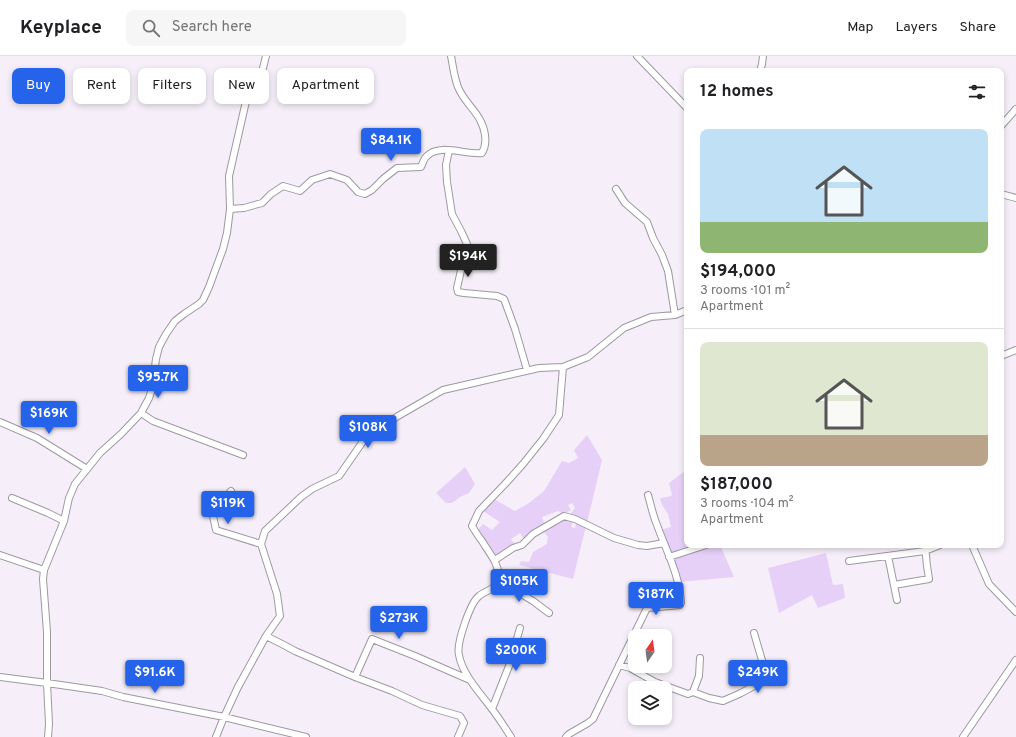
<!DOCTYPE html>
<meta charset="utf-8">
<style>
:root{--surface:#fff;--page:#f6f6f6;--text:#202124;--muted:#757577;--line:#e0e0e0;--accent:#2563eb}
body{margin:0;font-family:Overpass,sans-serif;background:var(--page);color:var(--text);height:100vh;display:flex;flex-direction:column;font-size:15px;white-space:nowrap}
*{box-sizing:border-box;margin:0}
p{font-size:13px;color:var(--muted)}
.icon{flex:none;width:22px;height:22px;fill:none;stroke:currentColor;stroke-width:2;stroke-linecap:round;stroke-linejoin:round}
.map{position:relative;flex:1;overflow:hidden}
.side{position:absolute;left:684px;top:12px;width:320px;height:480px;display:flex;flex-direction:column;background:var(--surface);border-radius:8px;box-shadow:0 2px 6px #0003}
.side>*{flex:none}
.hud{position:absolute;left:12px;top:12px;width:380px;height:36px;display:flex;gap:8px}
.needle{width:26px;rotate:14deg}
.fabs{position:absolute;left:628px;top:573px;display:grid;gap:8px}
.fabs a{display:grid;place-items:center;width:44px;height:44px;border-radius:8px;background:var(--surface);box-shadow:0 2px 6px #0003;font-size:20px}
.price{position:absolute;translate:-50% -34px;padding:0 9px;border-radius:4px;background:var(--accent);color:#fff;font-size:13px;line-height:26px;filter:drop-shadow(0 1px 2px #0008)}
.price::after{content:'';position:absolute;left:50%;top:24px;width:12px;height:9px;margin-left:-6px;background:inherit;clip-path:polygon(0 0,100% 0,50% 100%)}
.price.active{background:#222;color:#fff}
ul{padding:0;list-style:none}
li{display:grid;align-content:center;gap:8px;height:212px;padding:0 16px}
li+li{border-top:1px solid var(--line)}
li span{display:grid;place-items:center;height:124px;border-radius:8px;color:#555}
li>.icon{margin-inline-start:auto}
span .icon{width:72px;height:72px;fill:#fffc;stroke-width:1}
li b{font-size:17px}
h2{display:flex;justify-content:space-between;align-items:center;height:48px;padding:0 16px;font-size:17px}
.chip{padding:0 14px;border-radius:8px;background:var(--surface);box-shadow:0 2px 6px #0003;font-size:14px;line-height:36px}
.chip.active{background:var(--accent);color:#fff}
header{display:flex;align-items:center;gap:24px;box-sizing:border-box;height:56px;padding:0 20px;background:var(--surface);border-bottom:1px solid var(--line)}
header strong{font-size:19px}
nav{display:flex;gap:22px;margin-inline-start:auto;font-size:14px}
.search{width:280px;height:36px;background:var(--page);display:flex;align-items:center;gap:10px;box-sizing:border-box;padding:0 14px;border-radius:8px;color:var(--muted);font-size:15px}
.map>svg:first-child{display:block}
</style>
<header>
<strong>Keyplace</strong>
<div class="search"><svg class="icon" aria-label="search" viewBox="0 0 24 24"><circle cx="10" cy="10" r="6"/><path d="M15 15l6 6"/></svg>Search here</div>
<nav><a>Map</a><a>Layers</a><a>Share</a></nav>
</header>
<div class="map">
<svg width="1016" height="681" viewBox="0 0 1016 681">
<rect width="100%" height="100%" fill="#f6effa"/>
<path fill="#e7d0f7" d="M587 379 602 404 587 467 569 460 575 452 572 447 568 449 571 454 564 458 558 455 542 461 545 469 524 483 520 477 511 483 515 489 494 501 477 475 483 468 492 474 500 466 483 455 494 443 515 455 529 447 544 435 562 405 569 407 578 402 574 394Z
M687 407V489H703L670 500 660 474 671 471 668 458 662 449 660 442 668 441 672 439 669 427 685 415Z
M465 411 475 428 469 437 460 441 452 447H446L436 437Z
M566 462 574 464 571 471 575 472 577 465 586 470 573 523 519 509 521 505 529 506 533 496 547 488 548 481 542 473Z
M708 489H720L734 521 679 526 670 502Z
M826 497 833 529 843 528 845 542 818 552 812 539 779 557 768 512Z"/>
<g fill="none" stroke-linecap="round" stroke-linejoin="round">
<defs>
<path id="minor" d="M637 0 687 52
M760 15 762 8 763 0
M1001 70 1016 53
M449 94 446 109 447 126 452 158 461 175 467 188 457 232 458 236 464 237 497 240 504 243 515 273 527 314
M616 133 625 147 647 166 653 182 662 199 668 215 675 259
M1001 138 1016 142
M230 153 244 152 262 147 271 138 283 130 300 135 312 124 330 118 347 124 358 136 365 138 372 134 383 123 397 112 421 111C423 107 424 102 427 100 439 87 466 99 482 97 485 92 486 86 485 79 482 57 465 49 458 31 454 21 453 10 451 0
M1001 300 1016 294
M141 357 153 365 243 399
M0 366 37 382 87 413
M231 435 221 447 213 460 216 474 261 488
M12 442 48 457 64 465
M972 489 989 528 1016 556
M0 499 44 514
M888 500 897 544
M669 501 706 489
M495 504 513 492 522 489 533 478 564 460 575 463 614 482 638 489 647 490 664 487
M849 505 925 495 940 489
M499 524 518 536 533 545 549 557
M894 529 929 523 927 510 925 489
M266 580 282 588 295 595 355 621 392 635 422 649 460 660 464 667 458 681
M619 609 630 612 655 626 688 638 693 636 699 620 700 602
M0 621 47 627 102 635 123 641 224 661 306 681
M355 621 372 583 415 600 470 624
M693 636 709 642 723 645 741 637 765 624 766 618 754 577
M492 653 509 610 520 572
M48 681 49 668 47 627V576L43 523 44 514 64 465 69 442 75 428 100 397 121 378 141 357 149 342 152 333 156 303 159 291 166 278 175 265 184 258 199 248 203 244 209 231 223 193 227 177 230 153 229 120 249 32C253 25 253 27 258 22 263 17 264 7 266 0
M216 681 224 661 238 631 266 580 280 560 277 538 261 488 265 475 301 441 312 433 339 420 366 381 398 360 443 334 539 312 563 311 588 301 624 272 651 261 675 259 687 254
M511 681C505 672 499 662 492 653 481 638 462 618 459 599 456 588 470 547 479 540 486 534 501 532 499 520 498 506 489 497 482 485 478 480 475 475 472 470L479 455 505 428 523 408 543 383 559 359 563 311
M566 681 569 678 588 667 593 663 646 554 648 552 680 549 681 547C680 520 666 494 657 469 653 460 651 449 648 439
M963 681 1016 604"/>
</defs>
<use href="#minor" stroke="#9d98a2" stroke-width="8"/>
<use href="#minor" stroke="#fff" stroke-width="6"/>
</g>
</svg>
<div class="fabs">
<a><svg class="needle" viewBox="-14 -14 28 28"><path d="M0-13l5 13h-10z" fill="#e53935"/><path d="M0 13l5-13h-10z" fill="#757577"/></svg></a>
<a><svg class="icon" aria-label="layers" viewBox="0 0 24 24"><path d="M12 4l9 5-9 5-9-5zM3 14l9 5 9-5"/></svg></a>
</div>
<b class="price" style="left:391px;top:106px">$84.1K</b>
<b class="price active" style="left:468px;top:222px">$194K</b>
<b class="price" style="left:158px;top:343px">$95.7K</b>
<b class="price" style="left:49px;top:379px">$169K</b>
<b class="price" style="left:368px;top:393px">$108K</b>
<b class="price" style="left:228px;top:469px">$119K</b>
<b class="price" style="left:519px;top:547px">$105K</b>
<b class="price" style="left:656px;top:560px">$187K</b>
<b class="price" style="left:399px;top:584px">$273K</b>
<b class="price" style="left:516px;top:616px">$200K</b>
<b class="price" style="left:155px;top:638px">$91.6K</b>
<b class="price" style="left:758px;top:638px">$249K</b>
<div class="hud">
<a class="chip active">Buy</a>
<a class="chip">Rent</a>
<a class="chip">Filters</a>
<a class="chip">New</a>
<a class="chip">Apartment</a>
</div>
<section class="side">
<h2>12 homes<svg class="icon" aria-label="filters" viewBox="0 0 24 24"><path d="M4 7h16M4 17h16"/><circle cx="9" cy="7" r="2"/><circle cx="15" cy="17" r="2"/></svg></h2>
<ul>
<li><span style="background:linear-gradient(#bfe0f5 75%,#8fb573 0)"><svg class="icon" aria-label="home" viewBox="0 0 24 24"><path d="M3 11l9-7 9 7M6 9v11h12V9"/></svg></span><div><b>$194,000</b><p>3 rooms · 101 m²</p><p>Apartment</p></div></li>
<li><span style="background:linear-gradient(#dfe7d0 75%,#b9a48a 0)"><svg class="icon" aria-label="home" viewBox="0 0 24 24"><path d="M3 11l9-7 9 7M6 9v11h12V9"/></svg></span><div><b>$187,000</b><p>3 rooms · 104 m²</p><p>Apartment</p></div></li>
</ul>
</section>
</div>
